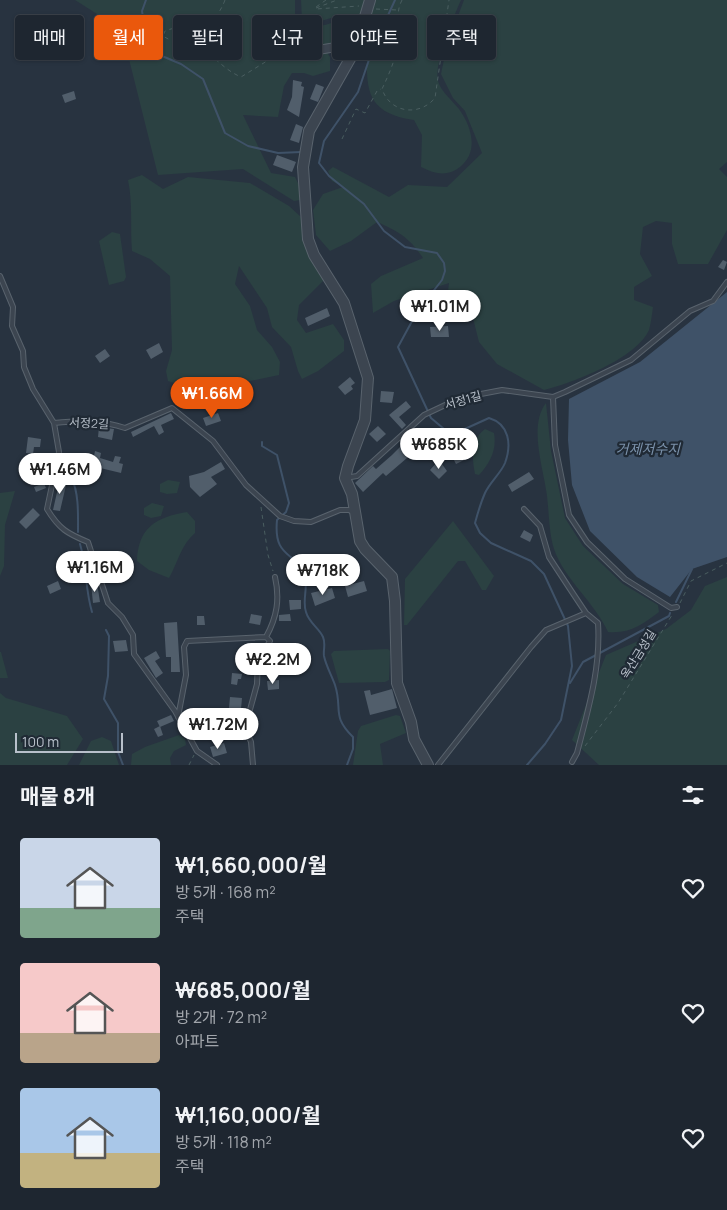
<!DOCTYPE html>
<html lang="ko">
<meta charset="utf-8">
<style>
:root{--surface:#1e2630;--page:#2b323c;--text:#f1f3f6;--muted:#a1a5ab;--line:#3c434c;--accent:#ea580c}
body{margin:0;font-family:Manrope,"Noto Sans KR",sans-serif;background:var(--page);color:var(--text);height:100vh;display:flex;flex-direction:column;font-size:19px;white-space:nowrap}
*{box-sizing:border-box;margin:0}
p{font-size:16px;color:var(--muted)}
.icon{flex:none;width:28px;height:28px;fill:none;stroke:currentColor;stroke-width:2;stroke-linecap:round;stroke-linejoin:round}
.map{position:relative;height:765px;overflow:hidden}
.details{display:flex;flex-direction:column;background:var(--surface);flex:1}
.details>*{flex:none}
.top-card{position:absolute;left:15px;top:15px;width:698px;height:45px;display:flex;gap:10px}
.scale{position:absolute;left:15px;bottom:12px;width:108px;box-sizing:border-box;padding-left:5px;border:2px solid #b8c0ca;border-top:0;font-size:14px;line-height:18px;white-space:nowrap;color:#b8c0ca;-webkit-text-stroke:4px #202a35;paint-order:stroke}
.price{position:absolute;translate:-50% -42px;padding:0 11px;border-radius:18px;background:#fff;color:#222;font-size:16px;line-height:32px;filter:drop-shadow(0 1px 2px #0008)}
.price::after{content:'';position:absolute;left:50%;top:30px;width:15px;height:11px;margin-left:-8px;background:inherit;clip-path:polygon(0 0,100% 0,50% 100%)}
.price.selected{background:var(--accent);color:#fff}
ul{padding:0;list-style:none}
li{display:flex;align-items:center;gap:15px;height:125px;padding:0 20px}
li span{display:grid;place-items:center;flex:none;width:140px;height:100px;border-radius:5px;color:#555}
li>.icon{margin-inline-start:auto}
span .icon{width:60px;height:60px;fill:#fffc;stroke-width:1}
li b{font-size:21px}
h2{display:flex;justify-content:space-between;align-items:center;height:60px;padding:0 20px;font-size:21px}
.pill{padding:0 18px;border-radius:5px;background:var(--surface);box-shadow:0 1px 4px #0004,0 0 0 1px var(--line);font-size:18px;line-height:45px}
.pill.selected{background:var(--accent);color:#fff}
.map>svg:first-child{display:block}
</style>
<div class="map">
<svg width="727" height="765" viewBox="0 0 727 765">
<rect width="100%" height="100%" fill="#283340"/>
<path fill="#2b4142" d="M75 0H295V29L325 25 344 19 346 24 328 54 330 57V71L313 76 304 73H292L284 86 278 117 243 115 271 173 295 177 300 187V200L294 201 243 169 158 175 127 51 105 19Z
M301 0H461C453 18 434 62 438 81 441 92 452 100 459 109 472 127 479 152 460 167 447 177 435 174 421 167L422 135 414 120C366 113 366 90 367 48L350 33 348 17 344 14 308 25 302 21Z
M464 0H727V162L719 169 727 177V230L708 264H678L672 244V223L656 221 643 227 640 254 652 276 634 287V300L653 307C652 314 651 323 649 330 637 358 573 383 544 390L497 364 479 342 473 318 447 300 449 283 394 301 373 313 371 284 381 276 423 258C410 238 398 231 377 222L351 241 330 251 316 235 313 210 323 194 343 187 332 181 328 171 333 167 389 197 408 185 447 187 482 153 465 111 453 98 441 74 447 45Z
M142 175 163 189 188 177 250 183 289 206 301 217C304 240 310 261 325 279L299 305 297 320 306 333 333 324 344 340V351L318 371 302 379 298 371 291 347 272 327 267 308 239 266 235 284 250 306 257 330 272 347 280 362 279 375 250 381 183 386 168 381 166 371 172 350 170 276 150 259 132 251C130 227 133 203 128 180Z
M112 232 120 234 126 277 124 281 109 285 99 241Z
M546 403 551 451 565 518 583 546 623 584 658 605 659 612C643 624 630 634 608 632 596 604 564 579 554 549 549 533 549 513 547 496 544 470 528 426 546 403Z
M485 429 494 433C497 450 490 463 479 475L475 474C472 458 470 440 485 429Z
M168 480 180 482 177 493 167 494 160 492V484Z
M15 491 5 525 4 566 0 576V493Z
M152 503 164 506 161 516 151 518 144 515V508Z
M187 512 195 521V533C181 545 178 562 169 578L149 570 137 561C138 528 156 517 187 512Z
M453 521 494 576 486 590H482L465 561H458L407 625H404L405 579Z
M727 577V765H599L572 740 606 655 666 629 691 610 705 586Z
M388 649 390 651 389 680 385 682 339 683 331 654 334 651Z
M0 652H1L8 678H0Z
M0 693 6 698 67 716 83 739 67 765H0Z
M396 715 400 716 406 733 380 744 383 765H353L358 731 361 726Z
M179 735 185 739 186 745 174 751 170 758 171 765H131L132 754 145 747Z
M102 737 111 741 119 765H79L91 741Z"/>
<path fill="#3f5268" d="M727 292V557L692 569 670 597 637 577 590 531 572 485 568 440 569 399 640 362Z"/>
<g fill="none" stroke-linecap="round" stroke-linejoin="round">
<path stroke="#3f5268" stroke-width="2" d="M146 0 142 11 147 43 162 56 181 64 203 79 225 133 248 146 278 153 301 152
M395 0 373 48 358 92 324 141 319 163 329 176 364 204 384 231 405 247 437 253 444 263 445 271 442 280 417 312 398 347 431 418 450 434 456 433 489 418C509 424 512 444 505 463 501 473 490 482 485 493 481 502 478 512 475 523L480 533 491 543 531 561 544 574 568 626 572 666 561 720 545 744 527 765
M262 442V446L277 455 289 503 286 512 277 520C273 561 298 550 305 578 308 588 302 601 306 612 309 623 319 628 323 637 326 644 323 650 324 656 326 666 332 676 335 685 343 710 331 715 353 737V749L347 765
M62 466C64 471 69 475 72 479 79 494 78 515 78 532
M80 544C87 567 85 589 92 612
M676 602 692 569
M106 630 109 636 108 676 104 699 118 723V752L123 765
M570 683 583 662 669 616 670 613"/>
</g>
<path fill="#515e6b" d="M293 80 302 82 301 86 304 87 299 117 287 110 292 97Z
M316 84 324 87 318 102 310 99Z
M74 91 76 99 65 103 62 95Z
M296 124 303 127 299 143 290 140Z
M277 155 296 162 292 172 273 165Z
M723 260 727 262 724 270 718 267Z
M327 308 330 316 308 326 305 318Z
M448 326 449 337H431L430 327Z
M159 343 163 352 151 359 146 350Z
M105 349 110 356 100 363 95 356Z
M350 377 355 383 351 386 353 389 345 395 338 387Z
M381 391 394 392 392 403 380 402Z
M406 401 411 407 399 417 406 425 402 429 389 415Z
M171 413 174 419 161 425 164 432 159 435 154 426 133 437 131 432Z
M218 413 221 421 206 426 203 418Z
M378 426 386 434 377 442 369 434Z
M99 427 114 429 112 440 98 437Z
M419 428 426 439 407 458 386 476 383 473 363 492 355 483 373 466 376 469 392 455Z
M28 437 41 439 40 447H34L33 454 26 453Z
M461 447 466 459 456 464 450 452Z
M95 451 101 453 100 458 113 462 115 456 121 457 119 463 123 464 121 473 92 466Z
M32 458 44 460 43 468 37 467V474L30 473Z
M439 460 447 471 439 479 430 470Z
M221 462 225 469 211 477 217 484 200 497 190 487 189 476 204 472Z
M529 472 534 479 512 492 508 485Z
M60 479 67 481 60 511 53 510Z
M44 483 46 488 36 492 34 487Z
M33 508 40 515 26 529 19 522Z
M524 530 533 535 530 542 520 537Z
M73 560 78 563 73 574 67 571Z
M329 563 332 573 313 578 311 568Z
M58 581 61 589 50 594 47 586Z
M364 581 367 591 348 597 345 586Z
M97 583 100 602 93 603 91 584Z
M332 588 335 598 315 606 311 593Z
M289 600H301V609L290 610Z
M251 614 262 616 260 625 249 623Z
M290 614 291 621H279V615Z
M197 616H204L205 625H197Z
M177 622 180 672H171V657H166L164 623Z
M126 640 128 651 115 652 113 641Z
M156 651 160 658 155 661 163 673 156 678 144 658Z
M232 673 242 674 241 679H238L237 685 231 684Z
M279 680V689L268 690 267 681Z
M392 689 397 708 370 715 364 691 370 690 371 695Z
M230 697 242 698 241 709 229 708Z
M191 709 195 714 187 721 183 716Z
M171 715 174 721 160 727 157 721Z
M219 721 225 730 210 740 204 731Z
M160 726 163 735 158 737 154 729Z
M224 743 227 753 213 757 210 747Z"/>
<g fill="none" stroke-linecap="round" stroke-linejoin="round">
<defs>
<path id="service" d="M0 276 13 307 12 326 23 351 24 367 33 389 54 423
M553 397 555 445 569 515 587 542 625 579 671 608 677 607
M345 478 357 476 424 415 460 398 502 390 553 397 565 392 631 360 690 311 713 301 727 282
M524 509 540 526 549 557 570 589 586 613 598 623C601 668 588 710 577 753L572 762
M266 637C277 617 280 599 275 577
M178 717 186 675 184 647 187 641 266 637 270 641 258 661 257 684 245 728 251 742 253 765
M217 765 197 751 175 711 134 654 133 635 122 617 108 603 88 542C68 534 59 529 47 509L59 452 54 423C78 421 102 420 125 428L172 408 213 441 246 485 280 516 294 521 311 522 340 510H349L353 512
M438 765 531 647 546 630 586 613"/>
<path id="minor" d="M318 50 336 47 355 50"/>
<path id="tertiary" d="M370 0 355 50 309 131 303 167 308 239 314 255 344 303 368 378 365 420 348 466 345 478 352 494 360 541 365 549 392 577 395 601 397 683 411 722 414 739 428 765"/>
</defs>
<use href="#service" stroke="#59636d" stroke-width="6"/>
<use href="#minor" stroke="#59636d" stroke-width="10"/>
<use href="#tertiary" stroke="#59636d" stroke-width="12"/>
<path stroke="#4a5e60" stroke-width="1" stroke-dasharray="4 4" stroke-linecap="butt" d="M225 0C212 35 189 21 165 31L163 36C176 45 192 42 205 51 218 60 225 70 241 77L275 56 310 51
M326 0 316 7V9L359 6
M402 0C395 13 400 25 398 39 397 57 389 74 382 89 390 113 419 117 435 98L449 0
M316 8 337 0
M376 9 397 10
M342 139 356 109 365 113 377 91 381 89
M261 507 268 555 273 571
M680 603 691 581 727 563
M585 746 618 703 672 615
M189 765 194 755"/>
<use href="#service" stroke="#3c4550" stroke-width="4"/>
<use href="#minor" stroke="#3c4550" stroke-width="8"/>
<use href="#tertiary" stroke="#3c4550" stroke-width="10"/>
</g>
<g text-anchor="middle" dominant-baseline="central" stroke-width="4.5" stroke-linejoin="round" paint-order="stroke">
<g font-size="12" fill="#b8c0ca" stroke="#202a35">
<text transform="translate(463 400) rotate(-16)">서정1길</text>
<text transform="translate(89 423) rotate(3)">서정2길</text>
<text transform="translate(638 654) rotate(-58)">옥산금성길</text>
</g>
<g font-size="14" font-style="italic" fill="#7b92ab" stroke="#202a35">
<text x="648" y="448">거제저수지</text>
</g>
</g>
</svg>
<div class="scale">100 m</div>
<b class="price" style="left:440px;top:332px">₩1.01M</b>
<b class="price selected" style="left:212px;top:419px">₩1.66M</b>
<b class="price" style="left:439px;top:470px">₩685K</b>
<b class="price" style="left:60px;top:495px">₩1.46M</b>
<b class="price" style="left:95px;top:593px">₩1.16M</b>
<b class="price" style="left:323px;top:596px">₩718K</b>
<b class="price" style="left:273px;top:685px">₩2.2M</b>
<b class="price" style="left:218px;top:750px">₩1.72M</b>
<div class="top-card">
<a class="pill">매매</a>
<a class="pill selected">월세</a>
<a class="pill">필터</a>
<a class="pill">신규</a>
<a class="pill">아파트</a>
<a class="pill">주택</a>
</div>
</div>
<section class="details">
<h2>매물 8개<svg class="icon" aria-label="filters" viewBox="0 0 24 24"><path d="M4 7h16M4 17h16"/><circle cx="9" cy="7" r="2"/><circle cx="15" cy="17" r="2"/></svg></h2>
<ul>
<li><span style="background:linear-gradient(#c9d6e8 70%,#7fa58c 0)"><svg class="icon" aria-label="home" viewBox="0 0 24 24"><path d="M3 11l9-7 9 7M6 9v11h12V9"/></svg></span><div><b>₩1,660,000/월</b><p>방 5개 · 168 m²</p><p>주택</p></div><svg class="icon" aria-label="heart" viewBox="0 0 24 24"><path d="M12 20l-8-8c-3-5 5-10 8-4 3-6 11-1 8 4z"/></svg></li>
<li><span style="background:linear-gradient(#f6c9c9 70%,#b9a48a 0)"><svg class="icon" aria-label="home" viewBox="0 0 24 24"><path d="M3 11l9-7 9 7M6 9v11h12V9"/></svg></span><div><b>₩685,000/월</b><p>방 2개 · 72 m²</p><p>아파트</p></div><svg class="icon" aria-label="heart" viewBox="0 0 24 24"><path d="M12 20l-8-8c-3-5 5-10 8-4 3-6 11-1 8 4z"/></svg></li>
<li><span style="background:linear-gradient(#a9c7e8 65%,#c2b280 0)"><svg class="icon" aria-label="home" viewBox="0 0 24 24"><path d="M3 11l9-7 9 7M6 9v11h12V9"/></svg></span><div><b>₩1,160,000/월</b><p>방 5개 · 118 m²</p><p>주택</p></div><svg class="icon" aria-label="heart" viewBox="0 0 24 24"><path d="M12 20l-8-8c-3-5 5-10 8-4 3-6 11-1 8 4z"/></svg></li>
</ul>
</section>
